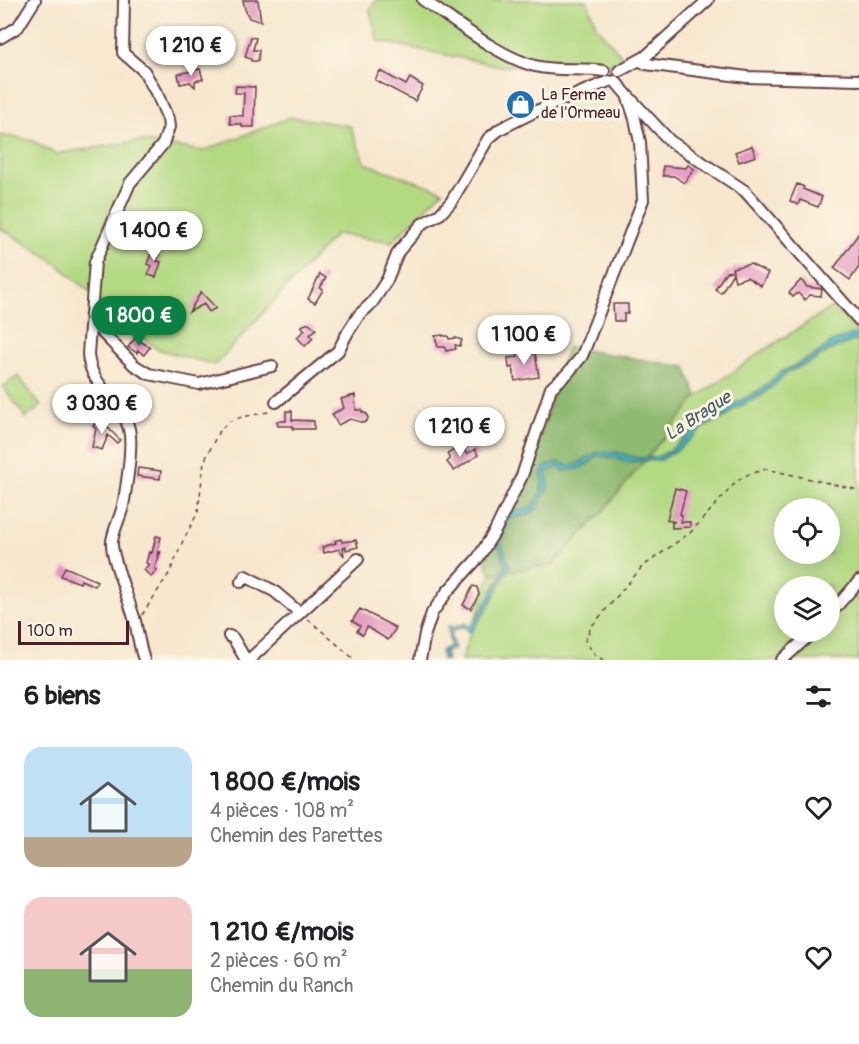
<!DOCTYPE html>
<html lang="fr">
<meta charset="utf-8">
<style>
:root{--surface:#fff;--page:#f6f6f6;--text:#202124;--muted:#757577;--accent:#0b8043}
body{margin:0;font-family:Pangolin,sans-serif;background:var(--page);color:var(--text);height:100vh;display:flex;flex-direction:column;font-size:22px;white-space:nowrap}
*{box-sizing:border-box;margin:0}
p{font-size:20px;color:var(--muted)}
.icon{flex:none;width:33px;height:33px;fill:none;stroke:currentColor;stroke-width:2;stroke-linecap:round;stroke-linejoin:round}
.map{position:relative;height:660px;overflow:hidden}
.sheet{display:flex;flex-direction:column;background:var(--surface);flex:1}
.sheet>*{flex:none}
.buttons{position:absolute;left:774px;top:498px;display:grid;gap:12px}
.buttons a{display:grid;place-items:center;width:66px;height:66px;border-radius:50%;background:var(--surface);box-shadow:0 3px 15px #0003;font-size:30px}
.scale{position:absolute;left:18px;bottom:15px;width:111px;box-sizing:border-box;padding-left:6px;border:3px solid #4a1f2b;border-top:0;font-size:16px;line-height:21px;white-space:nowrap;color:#4a1f2b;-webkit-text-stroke:4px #fcf5e5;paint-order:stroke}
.price{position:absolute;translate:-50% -51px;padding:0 14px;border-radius:21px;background:#fff;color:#222;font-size:20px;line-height:39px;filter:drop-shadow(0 2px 3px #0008)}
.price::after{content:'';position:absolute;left:50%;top:36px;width:18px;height:14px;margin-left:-9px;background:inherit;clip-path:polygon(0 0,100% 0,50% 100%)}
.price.active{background:var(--accent);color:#fff}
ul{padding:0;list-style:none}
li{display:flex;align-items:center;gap:18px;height:150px;padding:0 24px}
li span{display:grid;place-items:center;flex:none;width:168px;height:120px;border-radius:18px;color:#555}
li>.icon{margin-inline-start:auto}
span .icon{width:72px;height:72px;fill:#fffc;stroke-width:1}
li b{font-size:26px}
h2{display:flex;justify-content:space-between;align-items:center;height:72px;padding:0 24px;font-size:26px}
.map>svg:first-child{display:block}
</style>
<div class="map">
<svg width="859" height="660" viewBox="0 0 859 660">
<rect width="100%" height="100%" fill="#fcf5e5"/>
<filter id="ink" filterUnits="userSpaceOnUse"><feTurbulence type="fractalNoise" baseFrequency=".0167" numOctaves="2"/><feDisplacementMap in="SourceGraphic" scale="12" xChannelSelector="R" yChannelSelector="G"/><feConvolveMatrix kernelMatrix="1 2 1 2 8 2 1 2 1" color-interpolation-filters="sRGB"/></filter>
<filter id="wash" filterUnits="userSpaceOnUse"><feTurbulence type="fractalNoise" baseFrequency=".008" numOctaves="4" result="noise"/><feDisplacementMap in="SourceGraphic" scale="24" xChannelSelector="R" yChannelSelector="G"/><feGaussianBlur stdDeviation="1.35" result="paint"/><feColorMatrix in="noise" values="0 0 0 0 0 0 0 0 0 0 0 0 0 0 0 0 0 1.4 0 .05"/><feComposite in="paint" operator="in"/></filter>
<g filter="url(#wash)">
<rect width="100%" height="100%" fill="#f7e7ce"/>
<path fill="#b3d983" stroke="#7e7c57" stroke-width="1.5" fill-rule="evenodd" d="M376 0H587L596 26 624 59 614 63 501 66 378 41 370 10Z
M291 117 350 126 365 163 443 191 392 242 336 234 215 365 157 349 51 259 0 228V135L31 140 55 154 140 141 203 151Z
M832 307 859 332V660H461L491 574 552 565 599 516 697 397 758 354ZM784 508H830V554H784ZM784 586H830V632H784Z
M18 376 41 406 26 418 3 387Z"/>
<path fill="#8eb971" stroke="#6c6c4e" stroke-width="1.5" d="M567 347 686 367 697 397 599 516 552 565 491 574 485 563 541 434Z"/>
<path fill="#41b1b9" stroke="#466872" stroke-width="1.5" d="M859 332V339L830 350 813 361 790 371 761 396 734 409 728 416 706 426 679 449 661 460 625 462 618 458 597 456 591 462 579 469 562 471 558 466 553 470 546 471 549 483 547 491 542 497 539 507 529 515 513 518 509 521 501 542 510 566 487 609 472 631 468 632 464 627 452 631 451 638 454 649 445 652 447 660H442L441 651 450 646 447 626 455 627 465 623 470 627 486 603 505 568V562L496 539 511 512C516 510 521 511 526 510 537 507 546 484 541 473L544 467 558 462 567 465H575L598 452H616L637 458 657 457 669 451 701 424 729 409 731 405 760 390 781 372 813 356 832 342Z"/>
<g id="blocks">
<path fill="#e498c3" d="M243 0H258L261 22 249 18 245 9Z
M251 37 256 38 253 50H259L258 61H251V59L245 57Z
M212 38 218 39 219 55H212V58H194L192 39Z
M200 69 203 79 195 81V87L190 82 180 84 178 74Z
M380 71 406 85 410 78 423 86 415 101 375 80Z
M236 86 255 87 254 127H242V124H230V115L243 116 244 93H235Z
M752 146 756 156 739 162 735 152Z
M688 165 694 169 684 183 674 176H663V166L686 168Z
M797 184 804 187 803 189 822 197 818 207 800 200 798 205 790 201Z
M859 233V267L850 280 834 268Z
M154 246 161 248 157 261 161 262 156 277 148 275 152 266 147 264Z
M750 264 768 273 761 286 747 277 735 281 733 273 721 293 715 289 726 272 733 271 732 268Z
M320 274 326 278 320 288 323 290 315 303 308 299Z
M801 280 807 287 822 289 821 296 810 295 805 300 798 293 793 297 789 293Z
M201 292 216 308 209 312 204 304 189 312Z
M613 304H628V314H624V321H614Z
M309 323 316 329 310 335 313 338 305 346 297 337 305 330 301 326Z
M443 335V336H448L449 339 456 338 462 340 460 346 455 345 456 349 446 351 445 347H438L435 336Z
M135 338 150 347 144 355 138 350 137 353 128 347Z
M524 347 525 354 535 353 539 377 515 381 513 367 509 368 508 358 518 357 517 348Z
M355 395 356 410H362V412L367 414 368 419 364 423 350 419 338 425 332 414 344 408 341 399Z
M286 411H292V420L314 421V429H293V426H278L277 421H286Z
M99 419 120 440 117 443 108 435 102 450 92 447 96 429 93 426Z
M461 446 467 454 475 449 478 455 454 471 447 462 450 459 447 454Z
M138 468 161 471 160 479 137 476Z
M675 488 686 491 680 514 682 515 681 522H690V527L672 528V522H675L667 520Z
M156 536 161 537 157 555 161 551 155 568 157 570 151 577 144 570 149 564 146 563 149 552 152 553Z
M341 539 342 542 356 540 358 547 346 550V547L343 548 344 556 339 549 324 553 322 547 336 543 335 541Z
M65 567 97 581 95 586 81 580 80 583 61 576Z
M473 586 477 587 479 594 471 609 463 605Z
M360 609 396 628 388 640 367 627 363 635 357 631 360 626 352 621Z"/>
</g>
</g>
<g filter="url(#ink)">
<use href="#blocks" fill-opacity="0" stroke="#643d43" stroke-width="1.5"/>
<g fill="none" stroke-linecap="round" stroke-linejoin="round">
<defs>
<path id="minor" d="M124 0 123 53 144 71 158 96 168 119 169 127 163 144 130 183 95 262 88 354C90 387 122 401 129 429 133 445 126 489 123 506 120 518 114 529 112 541 110 556 132 606 136 625 138 637 140 648 144 660
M423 0C455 21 499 57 535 66 557 72 581 67 604 71
M0 38 18 27 35 0
M640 60 646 64 747 77 859 80
M619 71 645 57 708 0
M629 97 670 141 745 191 859 320
M92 322 134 365 142 370 149 374 199 384 272 366
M276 402 338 351 348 332 359 315 372 303 387 280 398 252 422 224 440 214 451 202 488 139 500 129 534 112 609 81
M241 582 245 576 274 591 300 613
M830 614 859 581
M229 636 233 638 246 660 251 658 358 559
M420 660 425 634 432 613 447 592 478 558 495 531 511 498 522 476 551 388 567 374 582 356 643 200 640 142 635 119 627 95 615 81
M782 660 813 632"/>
</defs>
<use href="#minor" stroke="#643d43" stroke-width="14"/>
<path stroke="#643d43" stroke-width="1.5" stroke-dasharray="4.5 4.5" stroke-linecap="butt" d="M142 615 170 572 182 543 198 512 204 462 218 433 228 422 242 417 268 412 270 410
M308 619 355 660
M604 660 596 656 585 641 591 627 642 567 691 532 736 482 747 475 766 469 859 490"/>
<use href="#minor" stroke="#fff" stroke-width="10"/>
</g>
</g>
<defs>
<symbol id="shop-disc" viewBox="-11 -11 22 22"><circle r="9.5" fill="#1f6fb2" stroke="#fcf5e5"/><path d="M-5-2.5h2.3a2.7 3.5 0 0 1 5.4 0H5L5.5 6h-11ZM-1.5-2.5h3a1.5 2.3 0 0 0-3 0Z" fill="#fff"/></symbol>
</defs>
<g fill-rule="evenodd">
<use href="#shop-disc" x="504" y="88" width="33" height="33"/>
</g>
<g text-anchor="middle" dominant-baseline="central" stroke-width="6" stroke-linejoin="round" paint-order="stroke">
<g font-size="16" fill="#4a1f2b" stroke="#fcf5e5" text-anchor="start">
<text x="541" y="95">La Ferme<tspan x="541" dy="18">de l'Ormeau</tspan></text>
</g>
<g font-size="18" font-style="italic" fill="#465964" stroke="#fcf5e5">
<text transform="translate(698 416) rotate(-33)">La Brague</text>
</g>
</g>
</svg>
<div class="buttons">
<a><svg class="icon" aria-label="locate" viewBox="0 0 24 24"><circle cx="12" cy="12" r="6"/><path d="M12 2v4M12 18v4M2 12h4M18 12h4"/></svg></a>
<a><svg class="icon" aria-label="layers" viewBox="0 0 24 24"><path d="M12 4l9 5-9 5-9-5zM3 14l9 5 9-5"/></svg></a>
</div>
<div class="scale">100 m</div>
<b class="price" style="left:191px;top:77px">1 210 €</b>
<b class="price" style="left:154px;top:262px">1 400 €</b>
<b class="price active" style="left:139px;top:347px">1 800 €</b>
<b class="price" style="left:524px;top:366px">1 100 €</b>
<b class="price" style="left:102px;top:435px">3 030 €</b>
<b class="price" style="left:460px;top:458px">1 210 €</b>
</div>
<section class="sheet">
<h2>6 biens<svg class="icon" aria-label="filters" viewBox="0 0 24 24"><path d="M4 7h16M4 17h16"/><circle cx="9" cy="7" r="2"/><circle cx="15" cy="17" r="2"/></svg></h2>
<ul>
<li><span style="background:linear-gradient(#bfe0f5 75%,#b9a48a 0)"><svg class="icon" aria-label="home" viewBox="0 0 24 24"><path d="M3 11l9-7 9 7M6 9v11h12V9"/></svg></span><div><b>1 800 €/mois</b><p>4 pièces · 108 m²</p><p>Chemin des Parettes</p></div><svg class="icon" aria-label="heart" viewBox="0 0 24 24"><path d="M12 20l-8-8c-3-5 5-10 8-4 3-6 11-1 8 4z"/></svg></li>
<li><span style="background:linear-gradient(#f6c9c9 60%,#8fb573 0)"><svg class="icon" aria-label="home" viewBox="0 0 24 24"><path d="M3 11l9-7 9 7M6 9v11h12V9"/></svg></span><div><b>1 210 €/mois</b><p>2 pièces · 60 m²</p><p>Chemin du Ranch</p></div><svg class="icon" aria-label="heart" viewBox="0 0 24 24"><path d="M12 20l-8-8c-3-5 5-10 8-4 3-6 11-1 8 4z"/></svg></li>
</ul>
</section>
